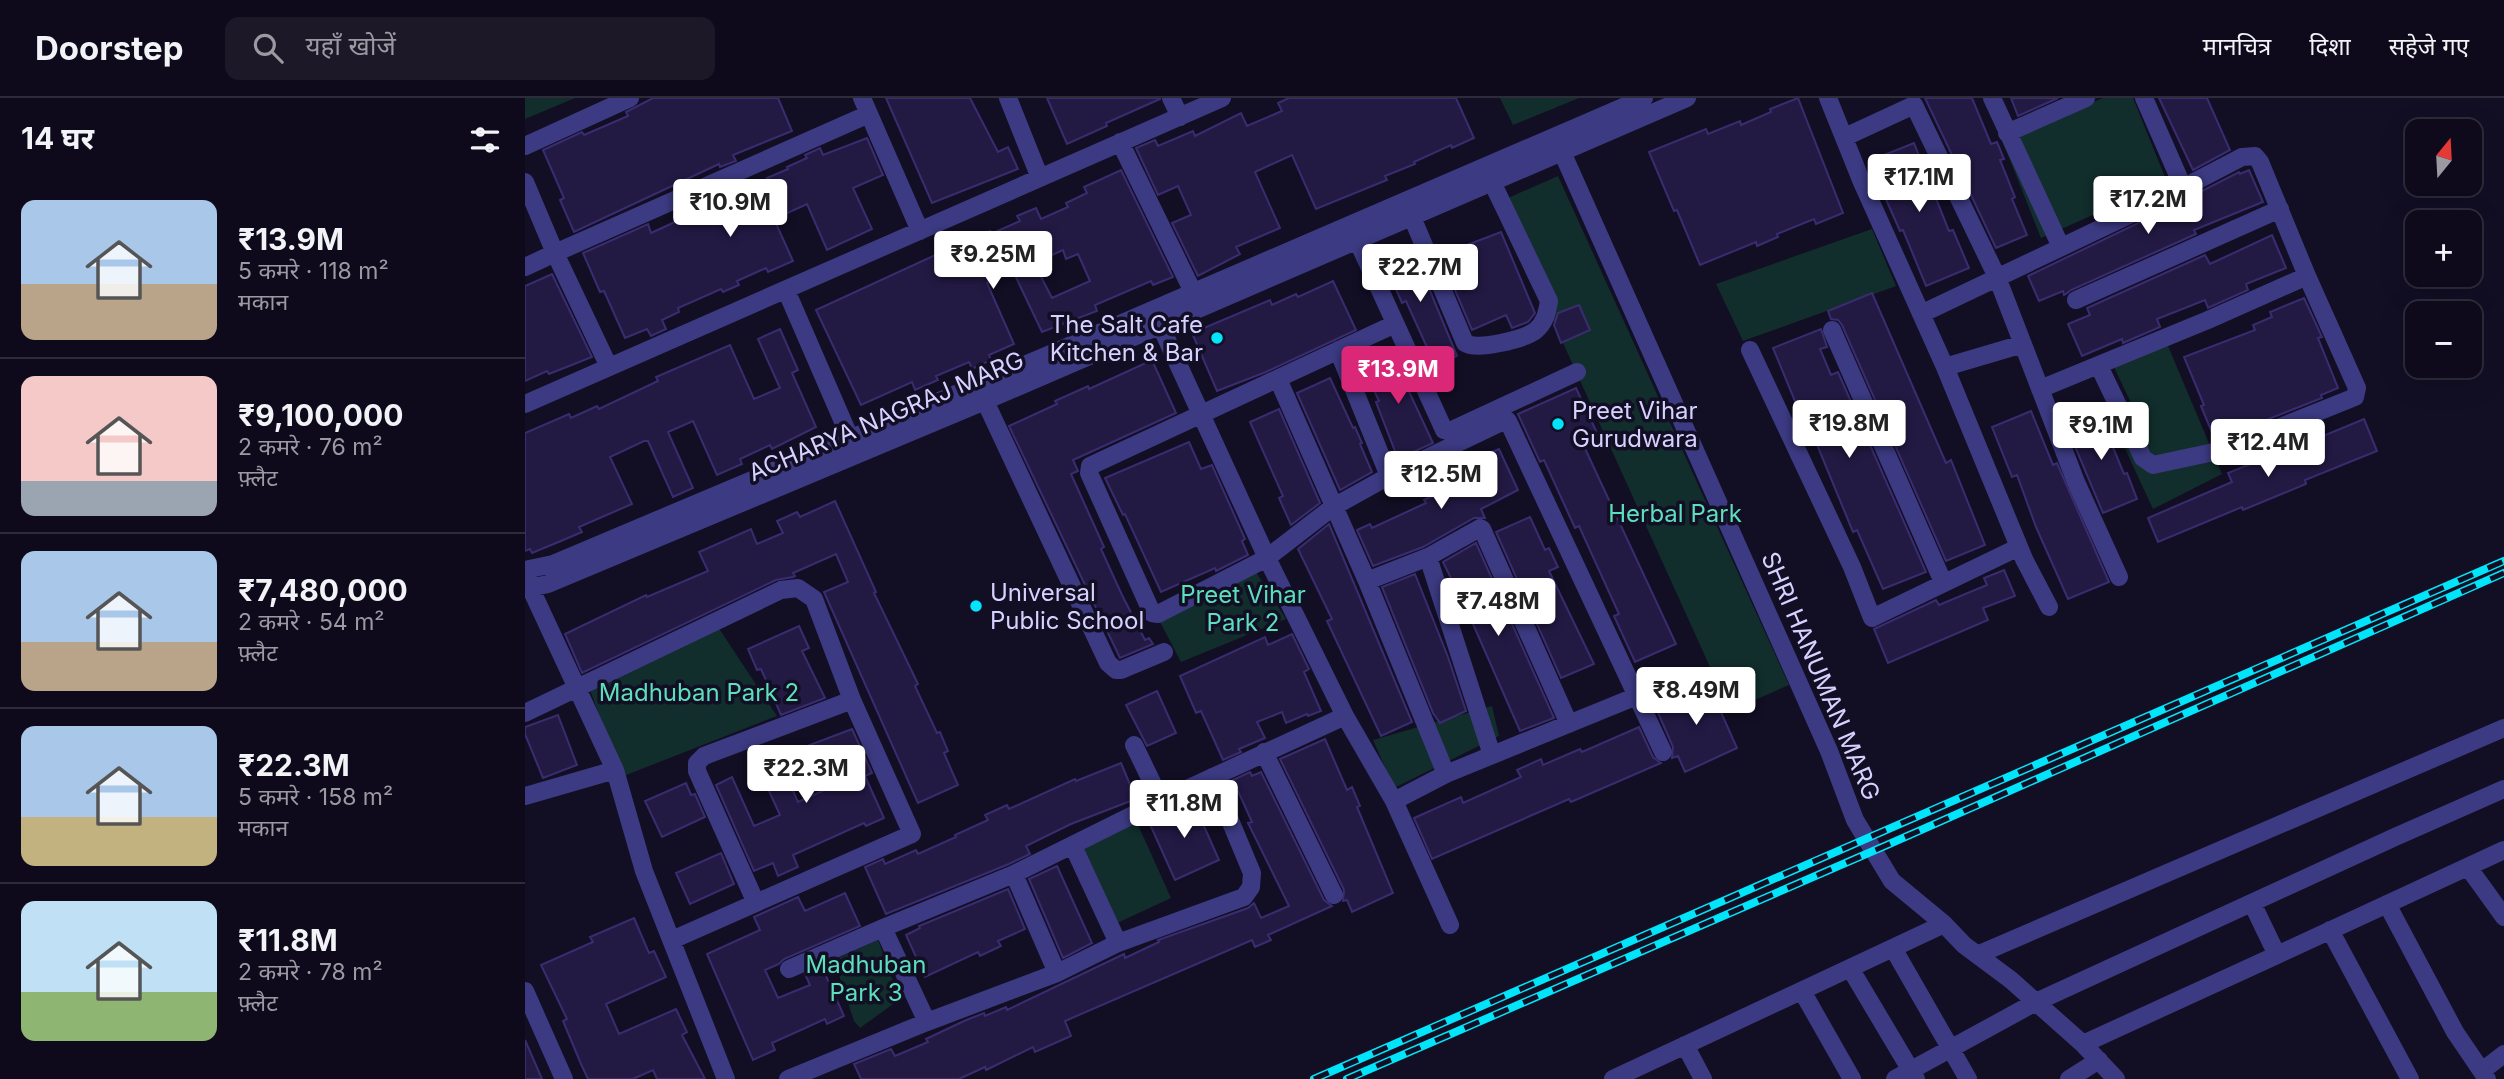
<!DOCTYPE html>
<html lang="hi">
<meta charset="utf-8">
<style>
:root{--surface:#0e0a1b;--page:#1c1828;--text:#f1f3f6;--muted:#9b9aa3;--line:#2e2b3a;--accent:#db2777}
body{margin:0;font-family:Inter,"Noto Sans Devanagari",sans-serif;background:var(--page);color:var(--text);height:100vh;display:flex;flex-direction:column;font-size:26px;white-space:nowrap}
*{box-sizing:border-box;margin:0}
p{font-size:23px;color:var(--muted)}
.icon{flex:none;width:38px;height:38px;fill:none;stroke:currentColor;stroke-width:2;stroke-linecap:round;stroke-linejoin:round}
.map{position:relative;flex:1;overflow:hidden}
.details{display:flex;flex-direction:column;background:var(--surface);width:525px}
.details>*{flex:none}
.needle{width:46px;rotate:18deg}
.fabs{position:absolute;left:1880px;top:21px;display:grid;gap:14px}
.fabs a{display:grid;place-items:center;width:77px;height:77px;border-radius:14px;background:var(--surface);box-shadow:0 7px 28px #0002,0 0 0 2px var(--line);font-size:35px}
.price{position:absolute;translate:-50% -60px;padding:0 16px;border-radius:7px;background:#fff;color:#222;font-size:23px;line-height:46px;filter:drop-shadow(0 2px 4px #0008)}
.price::after{content:'';position:absolute;left:50%;top:42px;width:21px;height:16px;margin-left:-10px;background:inherit;clip-path:polygon(0 0,100% 0,50% 100%)}
.price.current{background:var(--accent);color:#fff}
ul{padding:0;list-style:none}
li{display:flex;align-items:center;gap:21px;height:175px;padding:0 21px}
li+li{border-top:2px solid var(--line)}
li span{display:grid;place-items:center;flex:none;width:196px;height:140px;border-radius:14px;color:#555}
li>.icon{margin-inline-start:auto}
span .icon{width:84px;height:84px;fill:#fffc;stroke-width:1}
li b{font-size:30px}
h2{display:flex;justify-content:space-between;align-items:center;height:84px;padding:0 21px;font-size:30px}
header{display:flex;align-items:center;gap:42px;box-sizing:border-box;height:98px;padding:0 35px;background:var(--surface);border-bottom:2px solid var(--line)}
header strong{font-size:33px}
nav{display:flex;gap:38px;margin-inline-start:auto;font-size:24px}
.search{width:490px;height:63px;background:var(--page);display:flex;align-items:center;gap:18px;box-sizing:border-box;padding:0 24px;border-radius:14px;color:var(--muted);font-size:26px}
main{display:flex;flex:1;min-height:0}
.map>svg:first-child{display:block}
</style>
<header>
<strong>Doorstep</strong>
<div class="search"><svg class="icon" aria-label="search" viewBox="0 0 24 24"><circle cx="10" cy="10" r="6"/><path d="M15 15l6 6"/></svg>यहाँ खोजें</div>
<nav><a>मानचित्र</a><a>दिशा</a><a>सहेजे गए</a></nav>
</header>
<main>
<section class="details">
<h2>14 घर<svg class="icon" aria-label="filters" viewBox="0 0 24 24"><path d="M4 7h16M4 17h16"/><circle cx="9" cy="7" r="2"/><circle cx="15" cy="17" r="2"/></svg></h2>
<ul>
<li><span style="background:linear-gradient(#a9c7e8 60%,#b9a48a 0)"><svg class="icon" aria-label="home" viewBox="0 0 24 24"><path d="M3 11l9-7 9 7M6 9v11h12V9"/></svg></span><div><b>₹13.9M</b><p>5 कमरे · 118 m²</p><p>मकान</p></div></li>
<li><span style="background:linear-gradient(#f6c9c9 75%,#9aa5b1 0)"><svg class="icon" aria-label="home" viewBox="0 0 24 24"><path d="M3 11l9-7 9 7M6 9v11h12V9"/></svg></span><div><b>₹9,100,000</b><p>2 कमरे · 76 m²</p><p>फ़्लैट</p></div></li>
<li><span style="background:linear-gradient(#a9c7e8 65%,#b9a48a 0)"><svg class="icon" aria-label="home" viewBox="0 0 24 24"><path d="M3 11l9-7 9 7M6 9v11h12V9"/></svg></span><div><b>₹7,480,000</b><p>2 कमरे · 54 m²</p><p>फ़्लैट</p></div></li>
<li><span style="background:linear-gradient(#a9c7e8 65%,#c2b280 0)"><svg class="icon" aria-label="home" viewBox="0 0 24 24"><path d="M3 11l9-7 9 7M6 9v11h12V9"/></svg></span><div><b>₹22.3M</b><p>5 कमरे · 158 m²</p><p>मकान</p></div></li>
<li><span style="background:linear-gradient(#bfe0f5 65%,#8fb573 0)"><svg class="icon" aria-label="home" viewBox="0 0 24 24"><path d="M3 11l9-7 9 7M6 9v11h12V9"/></svg></span><div><b>₹11.8M</b><p>2 कमरे · 78 m²</p><p>फ़्लैट</p></div></li>
</ul>
</section>
<div class="map">
<svg width="1979" height="981" viewBox="0 0 1979 981">
<rect width="100%" height="100%" fill="#120e24"/>
<path fill="#112e2c" d="M0 0H50L0 21Z
M975 0H1054L988 27Z
M1578 0H1608L1642 84 1516 140 1477 42Z
M1033 78 1264 587 1205 613 974 104Z
M1347 131 1371 188 1218 243 1191 186Z
M1643 248 1697 376 1628 411 1585 318 1606 305 1588 267Z
M731 474 761 521 656 564 634 522Z
M193 529 252 618 96 679 64 589Z
M967 608 974 638 869 690 848 642Z
M609 718 646 800 588 827 551 746Z
M353 842 375 901 335 930 329 923 309 862Z"/>
<path fill="#231a44" stroke="#392d70" stroke-width="2" fill-rule="evenodd" d="M128 0H253L267 33 208 57 211 63 195 69 194 66 49 134 35 102 39 100 18 52 57 34 59 37 103 18 101 14Z
M361 0H445L473 54 483 49 493 71 407 105Z
M522 0H635V1L581 25 582 28 542 46Z
M764 0H931L949 40 927 50 926 47 889 64 890 66 860 78 862 82 791 111 767 57 730 74 755 130 711 149 715 156 673 178 647 125 666 117 653 88 633 97 611 50 630 42 633 48 668 33 670 38 716 15 722 28 757 13 753 5Z
M1273 0 1318 115 1291 126 1289 121 1252 136 1253 139 1232 148 1231 144 1175 167 1152 112 1149 113 1124 54 1181 31 1183 36 1215 23 1216 27 1246 14 1245 11Z
M1400 0H1447L1466 46 1472 44 1479 61 1475 62 1490 99 1487 101 1502 137 1471 150Z
M1486 0H1533L1493 18Z
M1634 0H1682L1705 52 1668 72Z
M342 40 358 77 328 90 347 131 302 152 282 106 249 121 268 163 243 174 241 170 212 183 214 187 198 194 196 191 153 210 154 214 137 222 141 231 126 238 122 231 100 240 79 193 75 194 58 155 123 126 126 135 202 100 203 103 244 85 242 80 263 71 262 69 282 60 280 57 295 50 298 57Z
M1389 45 1424 133 1428 132 1444 170 1401 188 1378 132 1375 133 1344 63Z
M596 72 648 179 628 187 626 183 570 207 572 213 517 234 488 173 462 185 489 246 464 257 466 262 447 271 444 264 411 278 413 282 390 292 387 284 336 307 291 212 419 153 420 155 449 143 448 140 465 133 466 136 495 123 492 118 511 110 516 121 543 109 541 105 562 95 559 89ZM538 152 541 161 553 156 565 183 527 200 509 165Z
M1724 72 1738 104 1669 132 1671 136 1546 192 1541 196 1539 197 1538 193 1514 203 1503 178 1632 116 1714 74 1715 76Z
M976 134 1010 215 1003 224 987 230 981 217 947 232 915 157Z
M1747 137 1761 170 1721 186 1723 192 1683 210 1680 202 1632 221 1635 229 1598 245 1597 241 1557 258 1543 226 1565 217 1562 210 1680 157 1685 166Z
M885 150 893 167 894 166 932 258 910 267 881 203 877 205 858 162Z
M27 176 67 259 24 276 22 273 0 283V188Z
M808 183 831 232 741 274 692 293 667 235 745 202 747 207 771 196 773 199Z
M1347 195 1421 365 1426 362 1460 447 1421 463 1317 227 1313 222 1306 221 1303 213Z
M1779 200 1797 239 1793 240 1813 290 1796 297 1797 300 1690 342 1676 308 1679 307 1659 259 1730 232 1728 227 1747 219 1745 214Z
M1054 207 1065 232 1036 245 1029 227 1033 215Z
M255 231 273 272 267 275 291 329 247 351 245 347 215 361 217 366 192 377 168 323 143 334 168 390 148 399 123 343H119L85 359 107 406 54 429 57 434 36 443 7 455 5 451 0 453V335L44 316 46 320 72 308 74 311 133 283 131 279 205 247 229 301 255 290 233 241Z
M1296 231 1302 249 1295 251 1306 277 1313 274 1401 474 1358 491 1332 432 1328 434 1286 332 1277 312 1274 313 1248 250Z
M871 255 884 284 880 285 908 345 873 361 851 304 854 303 838 269Z
M627 262 651 315 548 362 553 373 546 376 579 449 576 451 597 497 620 542 624 540 628 546 595 560 484 328 532 306 530 303 563 288 564 291Z
M805 280 828 330 830 329 837 345 835 346 847 374 815 392 772 295Z
M1051 290 1073 337 1057 344 1151 546 1110 564 1089 518 1094 516 1054 428 1050 430 1019 362 1015 364 993 316Z
M754 311 795 405 766 427 754 400 758 398 725 324Z
M1506 313 1528 367 1532 365 1584 484 1543 501 1511 429 1492 377 1487 379 1467 329Z
M1576 313 1583 329 1580 330 1599 376 1602 375 1612 401 1578 415 1541 327Z
M1839 321 1852 353 1780 382 1781 386 1718 412 1717 409 1633 444 1623 420 1707 384 1703 375 1770 348 1769 346 1790 338 1791 341Z
M664 344 676 371 687 367 720 441 717 443 723 457 691 473 690 470 636 494 600 416 598 417 580 380Z
M974 351 993 392 956 411 960 420H949L898 449 848 468 832 432 845 426 847 430 901 405 899 402 914 395 912 392 944 377 942 372 958 365 955 359Z
M310 403 351 494 349 495 393 586 390 588 412 635 415 634 423 653 419 655 433 687 393 705 299 494 323 484 311 456 268 475 270 478 268 479 251 482 57 575 40 536 121 497 122 499 183 473 174 454 226 431 232 446 258 435 252 423 272 414 275 419Z
M1005 419 1020 452 1024 450 1033 469 1024 473 1069 566 1036 580 971 434Z
M804 426 887 624 856 638 802 523 807 521 773 451Z
M951 445 1029 620 995 633 948 526 918 464Z
M1479 472 1490 498 1458 510 1463 522 1363 565 1349 531 1411 502 1414 507 1462 487 1459 480Z
M890 476 923 559 941 613 915 625 908 615 857 489Z
M274 528 284 550 277 553 300 600 256 617 236 571 232 572 223 551Z
M767 536 784 571 779 574 796 613 783 618 782 616 761 625 757 614 732 624 740 640 714 651 716 654 698 662 676 613 671 615 655 578 740 539 743 547Z
M1183 585 1212 650 1160 674 1153 658 1147 660 1148 649 1130 608Z
M632 593 651 635 622 648 601 607Z
M33 617 52 667 18 680 0 636V629Z
M1114 629 1128 659 1136 665 1046 704 1044 701 907 761 889 720 936 699 938 705 996 679 992 672 1016 661 1018 667 1055 651 1057 654Z
M327 631 347 675 340 678 359 720 341 728 339 725 268 757 273 769 253 778 248 765 229 773 191 687 207 679 229 728 255 717 232 667 252 658 273 704 302 691 282 648Z
M800 641 822 692 827 689 835 708 832 709 868 795 827 814 822 802 818 803 819 792 755 661Z
M596 665 611 701 546 726 501 748 505 756 484 766 361 816 340 769 358 761 360 766 391 752 393 756 431 739 430 737 463 722 460 717 482 707 484 711 550 681 551 683Z
M725 674 727 678 736 674 799 802 807 808 743 837 746 842 730 849 727 842 540 923 546 938 510 954 508 949 461 972 460 969 434 981H336L329 966 366 951 370 958 403 944 401 941 439 923 459 915 460 918 481 909 482 912 599 856 600 860 634 844 633 842 723 810 729 805 736 820 764 808 723 725 727 724 708 682Z
M161 685 166 697 170 696 180 719 137 739 120 703Z
M667 701 694 762 650 782 623 722Z
M196 755 209 786 165 806 151 775Z
M532 768 567 845 538 860 504 781Z
M483 791 500 831 473 843 476 848 455 858 453 854 400 879 381 837 395 830 394 828Z
M320 795 335 828 259 861 254 866 240 872 253 900 285 887 280 876 297 869 319 918 302 926 300 921 247 945 250 952 228 962 182 856 235 832 229 819 273 799 280 813Z
M109 820 124 855 129 853 141 879 81 906 94 936 151 911 162 934 157 937 180 981H132L128 972 108 981H63L56 966 38 923 42 921 16 867 68 844 65 839Z
M0 942 17 981H0Z"/>
<g fill="none" stroke-linecap="round" stroke-linejoin="round">
<path stroke="#3c3a82" stroke-width="18" d="M337 0 395 133
M483 0 515 80
M646 0 655 19
M1303 0 1336 82 1420 269 1499 461 1524 509
M1467 0 1536 149
M1619 0 1658 89
M1482 35 1561 0
M1320 39 1389 7 1472 179 1551 384 1594 479
M595 44 668 194
M1033 45 1304 653 1330 722 1367 783 1419 826 1439 847 1486 882 1558 946 1591 981
M0 48 105 0
M0 84 30 155 344 16
M887 119 940 245C952 253 999 241 1010 233 1020 225 1022 215 1024 203L967 84
M828 133 919 332 925 333 1052 274
M0 169 30 155 84 269
M261 192 329 349
M1551 202 1755 111
M1396 216 1627 106 1717 59 1730 58 1735 64 1782 178 1832 290 1830 299 1698 352 1628 367 1618 360 1574 268
M631 218 742 460 820 618 869 703 925 827
M870 226 565 368 564 375 627 515 633 516 742 460 808 409 864 378 979 323H983L1138 654
M1307 232 1418 484
M813 252 864 378
M1225 252 1327 469 1347 520 1494 449
M1420 269 1498 246
M753 281 842 483 921 676
M1515 291 1683 222 1782 178
M460 303 583 565 591 572H596L639 554
M0 306 697 0
M903 459 967 657
M0 472 28 466 516 260 1119 0
M5 480 6 491 90 672 119 773 201 981
M842 483 903 459 955 430 957 431 1044 626
M0 491 23 486 460 303 1162 0
M0 615 256 492 273 490 289 501 327 602 387 736 147 842
M609 647 636 703
M739 654 809 797
M0 698 90 672
M869 703 921 676 1112 598
M548 748 593 845
M1943 769 1979 819
M231 805 172 673V665L179 658 327 602
M1727 805 1752 857 1979 752
M1862 806 1930 934 1962 981
M1805 832 1885 981
M1368 850 1443 981
M1452 857 1979 630
M1325 870 1391 981
M264 871 358 830
M532 875 489 776 636 703 820 618
M0 893 39 981
M1277 893 1327 981
M402 924 358 830 489 776
M1558 946 1752 857
M1160 947 1178 981
M1957 973 1979 956
M263 981 402 924 532 875 593 845 719 799 726 789 727 775 687 679
M1088 981 1419 826
M1370 981 1511 904 1870 739 1979 691
M1544 981 1574 962"/>
<defs>
<path id="rail" d="M789 981 1979 463
M822 981 1362 747 1979 475"/>
</defs>
<use href="#rail" stroke="#02e4fa" stroke-width="8"/>
<use href="#rail" stroke="#120e24" stroke-width="5" stroke-dasharray="16" stroke-linecap="butt"/>
</g>
<g fill="#02e4fa" stroke="#120e24" stroke-width="2.5">
<circle cx="692" cy="240" r="7"/>
<circle cx="1033" cy="326" r="7"/>
<circle cx="451" cy="508" r="7"/>
</g>
<g text-anchor="middle" dominant-baseline="central" stroke-width="7" stroke-linejoin="round" paint-order="stroke">
<g font-size="24" fill="#d6d1ff" stroke="#120e24" text-anchor="start">
<text x="678" y="226" text-anchor="end">The Salt Cafe<tspan x="678" dy="28">Kitchen &amp; Bar</tspan></text>
<text x="1047" y="312">Preet Vihar<tspan x="1047" dy="28">Gurudwara</tspan></text>
<text x="465" y="494">Universal<tspan x="465" dy="28">Public School</tspan></text>
</g>
<g font-size="24" fill="#d6d1ff" stroke="#120e24">
<text transform="translate(361 318) rotate(-23)">ACHARYA NAGRAJ MARG</text>
<text transform="translate(1296 578) rotate(67)">SHRI HANUMAN MARG</text>
</g>
<g font-size="24" fill="#5ddebd" stroke="#120e24">
<text x="1150" y="415">Herbal Park</text>
<text x="718" y="496">Preet Vihar<tspan x="718" dy="28">Park 2</tspan></text>
<text x="174" y="594">Madhuban Park 2</text>
<text x="341" y="866">Madhuban<tspan x="341" dy="28">Park 3</tspan></text>
</g>
</g>
</svg>
<div class="fabs">
<a><svg class="needle" viewBox="-14 -14 28 28"><path d="M0-13l5 13h-10z" fill="#e53935"/><path d="M0 13l5-13h-10z" fill="#9b9aa3"/></svg></a>
<a>+</a>
<a>−</a>
</div>
<b class="price" style="left:1394px;top:116px">₹17.1M</b>
<b class="price" style="left:1623px;top:138px">₹17.2M</b>
<b class="price" style="left:205px;top:141px">₹10.9M</b>
<b class="price" style="left:468px;top:193px">₹9.25M</b>
<b class="price" style="left:895px;top:206px">₹22.7M</b>
<b class="price current" style="left:873px;top:308px">₹13.9M</b>
<b class="price" style="left:1324px;top:362px">₹19.8M</b>
<b class="price" style="left:1576px;top:364px">₹9.1M</b>
<b class="price" style="left:1743px;top:381px">₹12.4M</b>
<b class="price" style="left:916px;top:413px">₹12.5M</b>
<b class="price" style="left:973px;top:540px">₹7.48M</b>
<b class="price" style="left:1171px;top:629px">₹8.49M</b>
<b class="price" style="left:281px;top:707px">₹22.3M</b>
<b class="price" style="left:659px;top:742px">₹11.8M</b>
</div>
</main>
